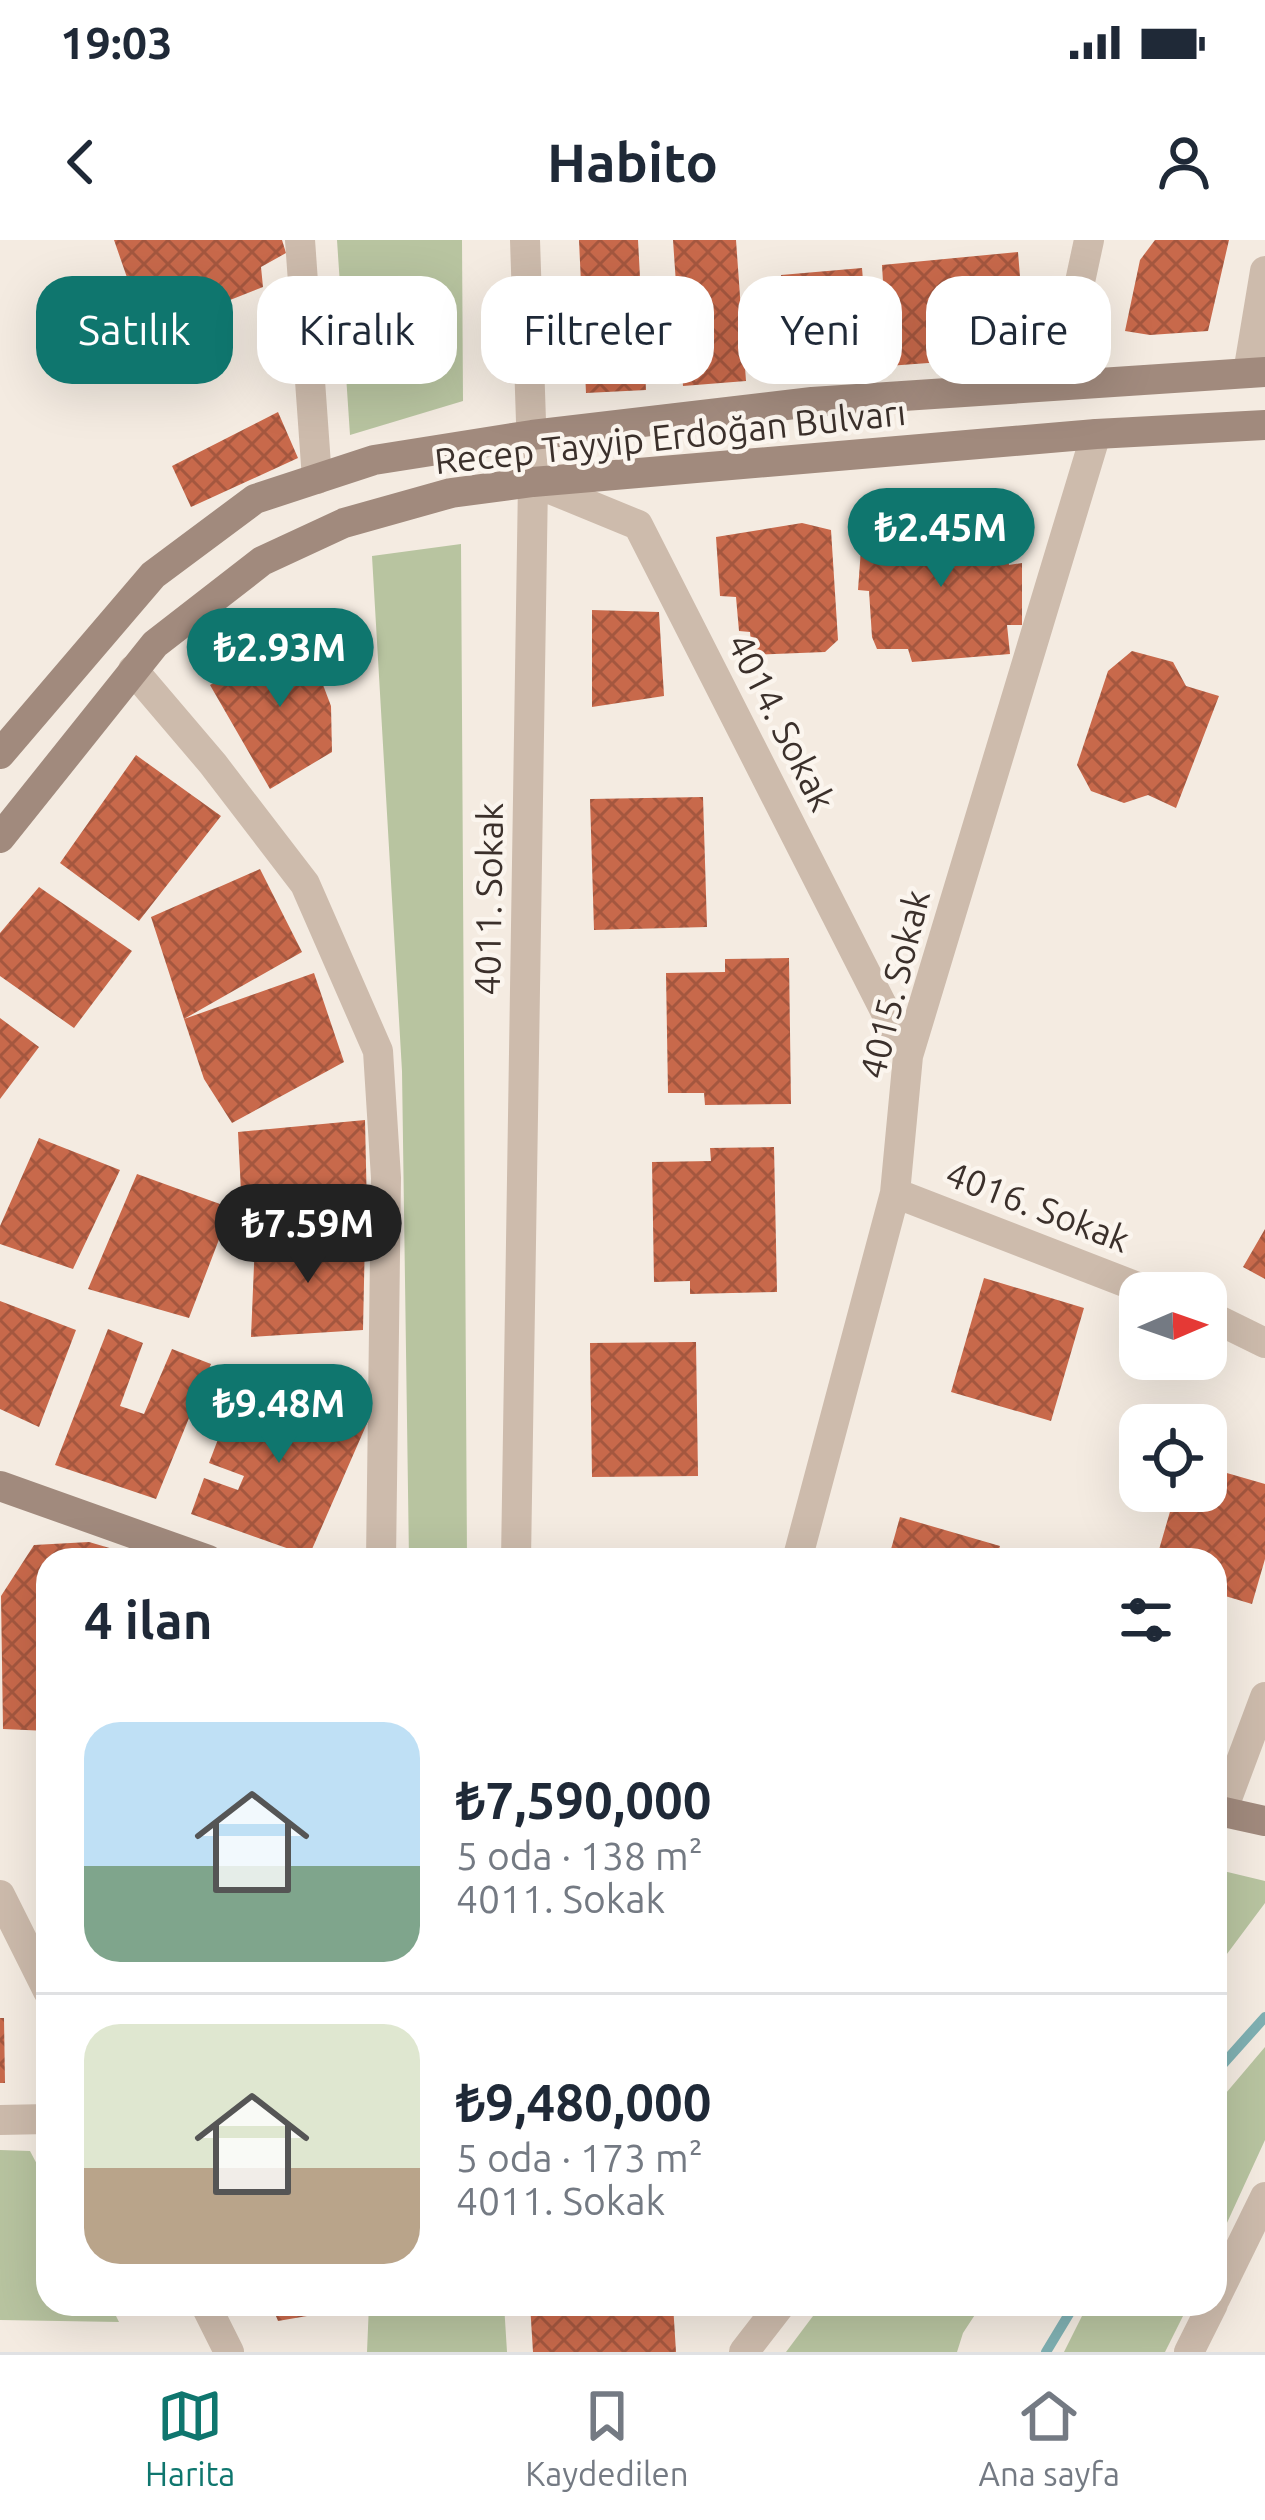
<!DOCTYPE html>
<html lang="tr">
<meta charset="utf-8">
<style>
:root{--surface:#fff;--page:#f2f2f3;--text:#1f2937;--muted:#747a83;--line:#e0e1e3;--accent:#0f766e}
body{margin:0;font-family:Ubuntu,sans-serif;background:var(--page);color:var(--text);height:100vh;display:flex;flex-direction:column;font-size:45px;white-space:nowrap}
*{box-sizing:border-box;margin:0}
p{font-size:39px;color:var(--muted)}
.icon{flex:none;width:66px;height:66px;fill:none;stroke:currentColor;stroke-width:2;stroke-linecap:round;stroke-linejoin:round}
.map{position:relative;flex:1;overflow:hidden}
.sheet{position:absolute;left:36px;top:1308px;width:1191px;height:768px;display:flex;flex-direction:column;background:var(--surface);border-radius:36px;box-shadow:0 12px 48px #0002}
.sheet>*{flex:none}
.hud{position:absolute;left:36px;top:36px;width:1194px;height:108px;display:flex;gap:24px}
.needle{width:78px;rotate:88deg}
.fabs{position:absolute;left:1119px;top:1032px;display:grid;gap:24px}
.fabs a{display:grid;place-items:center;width:108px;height:108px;border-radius:24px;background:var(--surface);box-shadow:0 12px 48px #0002;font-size:60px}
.price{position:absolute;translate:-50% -102px;padding:0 27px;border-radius:42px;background:var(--accent);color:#fff;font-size:39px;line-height:78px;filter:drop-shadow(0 3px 6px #0008)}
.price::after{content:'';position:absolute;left:50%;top:72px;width:36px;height:27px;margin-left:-18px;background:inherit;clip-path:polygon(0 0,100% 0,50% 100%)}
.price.active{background:#222;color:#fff}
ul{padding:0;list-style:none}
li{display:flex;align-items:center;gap:36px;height:300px;padding:0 48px}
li+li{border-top:3px solid var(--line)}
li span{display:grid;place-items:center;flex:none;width:336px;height:240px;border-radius:36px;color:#555}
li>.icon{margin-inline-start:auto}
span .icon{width:144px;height:144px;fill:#fffc;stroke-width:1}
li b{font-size:51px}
h2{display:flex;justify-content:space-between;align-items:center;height:144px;padding:0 48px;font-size:51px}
.pill{padding:0 42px;border-radius:36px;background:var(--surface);box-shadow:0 12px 48px #0002;font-size:42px;line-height:108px}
.pill.active{background:var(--accent);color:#fff}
.status{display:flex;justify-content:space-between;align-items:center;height:84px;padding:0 60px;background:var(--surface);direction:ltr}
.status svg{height:33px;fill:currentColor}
header{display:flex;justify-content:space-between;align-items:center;height:156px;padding:0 48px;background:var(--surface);font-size:54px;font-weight:600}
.tab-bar{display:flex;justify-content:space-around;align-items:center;height:168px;border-top:3px solid var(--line);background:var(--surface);font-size:33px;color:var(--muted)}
.tab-bar a{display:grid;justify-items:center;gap:6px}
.tab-bar .active{color:var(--accent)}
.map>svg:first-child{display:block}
</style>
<div class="status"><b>19:03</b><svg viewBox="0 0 49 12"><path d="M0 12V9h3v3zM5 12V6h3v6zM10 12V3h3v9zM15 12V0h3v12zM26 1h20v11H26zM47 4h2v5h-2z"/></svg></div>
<header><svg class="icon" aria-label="back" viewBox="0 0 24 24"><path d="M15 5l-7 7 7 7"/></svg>Habito<svg class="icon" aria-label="person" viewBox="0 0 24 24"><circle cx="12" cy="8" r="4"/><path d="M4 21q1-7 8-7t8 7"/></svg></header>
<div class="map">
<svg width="1265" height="2112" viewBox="0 0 1265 2112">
<defs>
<pattern id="building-cross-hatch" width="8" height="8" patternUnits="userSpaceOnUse" patternTransform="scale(3)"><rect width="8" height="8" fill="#c8694b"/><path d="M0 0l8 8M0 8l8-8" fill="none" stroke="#a4573f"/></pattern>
</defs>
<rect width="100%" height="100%" fill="#f4ebe1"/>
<path fill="#b8c4a0" d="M337 0H462L463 161 350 195Z
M461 304 467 1320H409L402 831 372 316Z
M1215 1629 1265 1641V1663L1215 1730Z
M1265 1807V1900L1215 2009V1866Z
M0 1910 30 1911 48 1945V2064H110L119 2082 0 2080Z
M369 2064H504L507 2112H367Z
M822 2064H982L963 2093 957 2112H786Z
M1088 2064H1189L1165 2112H1064Z"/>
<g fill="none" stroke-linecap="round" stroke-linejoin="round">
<path stroke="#7fb0b2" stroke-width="10" d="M1215 1833 1265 1777
M1046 2112 1075 2064"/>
</g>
<path fill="url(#building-cross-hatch)" d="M114 0H282L286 13 261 27 263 47 225 62 193 67 179 43 147 54 131 49Z
M579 0H638L646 150 586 153Z
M673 0H736L746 141 683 146Z
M1155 0H1229L1208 91 1150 95 1125 91 1140 20Z
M1018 12 1021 49 1003 71 998 87 985 101 982 119 888 126 882 25Z
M862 28 870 129 789 136 781 35Z
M278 172 298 218 191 267 172 226Z
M1005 282 1009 325 1022 323V385H1007L1010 414 912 422 908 409H877L872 397 869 351 858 350 862 295 876 287Z
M802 283 831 290 838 400 825 412 752 415 750 392 739 391 736 357 720 356 716 297Z
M592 370 659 372 664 456 592 467Z
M303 392 331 466 332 512 270 549 210 445Z
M1132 411 1173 422 1186 446 1219 456 1176 568 1148 555 1124 563 1091 551 1077 525 1108 431Z
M136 515 221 576 139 681 60 623Z
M703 557 707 687 594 690 590 559Z
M260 629 302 712 184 779 314 733 344 822 232 883 204 839 184 779 151 677Z
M39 647 132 711 74 788 0 736V693Z
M789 718 791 864 705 865 704 853H668L666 733 725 732V719Z
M0 778 39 807 0 859Z
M365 880 367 971 243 992 238 892Z
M39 898 120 930 73 1029 0 1004V986Z
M774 907 777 1052 690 1054V1041L654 1042 652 922 711 921 710 908Z
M137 934 231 968 189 1078 88 1049Z
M1265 989V1039L1243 1027Z
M365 995 363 1090 251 1097 255 1001Z
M984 1038 1084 1068 1051 1181 951 1152Z
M0 1061 76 1090 39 1187 0 1169Z
M108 1089 143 1103 120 1166 144 1174 172 1109 211 1124 156 1259 55 1225Z
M696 1102 698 1236 592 1237 590 1103Z
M242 1136 368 1181 309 1316 191 1274 204 1238 238 1250 244 1236 209 1223Z
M1206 1227 1265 1244V1319L1252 1364 1215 1353V1320H1156L1176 1251H1206Z
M900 1277 1000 1306 996 1320H888Z
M89 1302 137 1316 136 1320H48V1491L3 1489 1 1356 34 1305Z
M0 1778H4L5 1843H0Z
M271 2064H344L342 2070 278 2081Z
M530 2064H673L676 2112H533Z"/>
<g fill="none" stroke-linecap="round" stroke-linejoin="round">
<path stroke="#cdbbac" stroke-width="30" d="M300 0 317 239
M1248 133 1265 31
M1058 144 1089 0
M533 242 638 285 908 816
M133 430 213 524 305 644 378 811 386 938 381 1320
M895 953 1153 1053
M1206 1074 1265 1103
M516 1320 533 242 525 0
M797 1320 895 953 908 816 1096 194
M1222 1572 1265 1457
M0 1655 48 1751
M0 1880 48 1879
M1215 2059 1265 1957
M205 2064 229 2112
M744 2112 781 2064
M1189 2112 1213 2064"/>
<path stroke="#a18a7d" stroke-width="30" d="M0 514 153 335 255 259 374 220 532 195 812 162 1265 132
M0 598 155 404 262 321 344 283 451 253 533 242 1096 194 1265 185
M0 1246 208 1320
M1215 1570 1265 1581"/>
</g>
<g text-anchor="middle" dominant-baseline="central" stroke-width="9" stroke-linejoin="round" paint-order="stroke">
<g font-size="36" fill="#3b302b" stroke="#fbf5ee">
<text transform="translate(670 196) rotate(-6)">Recep Tayyip Erdoğan Bulvarı</text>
<text transform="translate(782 482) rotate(63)">4014. Sokak</text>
<text transform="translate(488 659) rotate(-89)">4011. Sokak</text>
<text transform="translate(894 744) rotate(-76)">4015. Sokak</text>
<text transform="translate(1038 966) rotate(21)">4016. Sokak</text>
</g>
</g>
</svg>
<div class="fabs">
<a><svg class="needle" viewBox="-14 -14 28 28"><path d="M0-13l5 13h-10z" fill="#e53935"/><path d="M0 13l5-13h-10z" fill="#747a83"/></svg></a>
<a><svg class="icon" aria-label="locate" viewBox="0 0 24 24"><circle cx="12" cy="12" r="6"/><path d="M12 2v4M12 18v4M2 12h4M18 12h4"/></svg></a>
</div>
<b class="price" style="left:941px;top:350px">₺2.45M</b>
<b class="price" style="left:280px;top:470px">₺2.93M</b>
<b class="price active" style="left:308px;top:1046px">₺7.59M</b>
<b class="price" style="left:279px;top:1226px">₺9.48M</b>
<div class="hud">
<a class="pill active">Satılık</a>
<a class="pill">Kiralık</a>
<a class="pill">Filtreler</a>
<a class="pill">Yeni</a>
<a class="pill">Daire</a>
</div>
<section class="sheet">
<h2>4 ilan<svg class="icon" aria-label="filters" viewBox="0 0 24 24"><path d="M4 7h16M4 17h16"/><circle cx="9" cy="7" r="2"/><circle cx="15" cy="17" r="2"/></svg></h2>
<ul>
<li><span style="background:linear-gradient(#bfe0f5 60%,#7fa58c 0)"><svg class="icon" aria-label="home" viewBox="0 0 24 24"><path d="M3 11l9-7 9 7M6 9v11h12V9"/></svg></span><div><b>₺7,590,000</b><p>5 oda · 138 m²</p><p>4011. Sokak</p></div></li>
<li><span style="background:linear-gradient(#dfe7d0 60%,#b9a48a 0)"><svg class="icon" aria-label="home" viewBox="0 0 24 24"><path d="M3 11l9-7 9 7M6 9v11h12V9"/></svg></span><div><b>₺9,480,000</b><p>5 oda · 173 m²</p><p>4011. Sokak</p></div></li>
</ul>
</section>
</div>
<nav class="tab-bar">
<a class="active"><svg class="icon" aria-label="map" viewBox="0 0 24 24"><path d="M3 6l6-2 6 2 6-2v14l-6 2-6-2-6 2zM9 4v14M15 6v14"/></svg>Harita</a>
<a><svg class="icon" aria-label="saved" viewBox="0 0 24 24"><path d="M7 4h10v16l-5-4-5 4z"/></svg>Kaydedilen</a>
<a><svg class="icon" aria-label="home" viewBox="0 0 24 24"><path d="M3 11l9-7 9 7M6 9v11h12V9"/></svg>Ana sayfa</a>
</nav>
